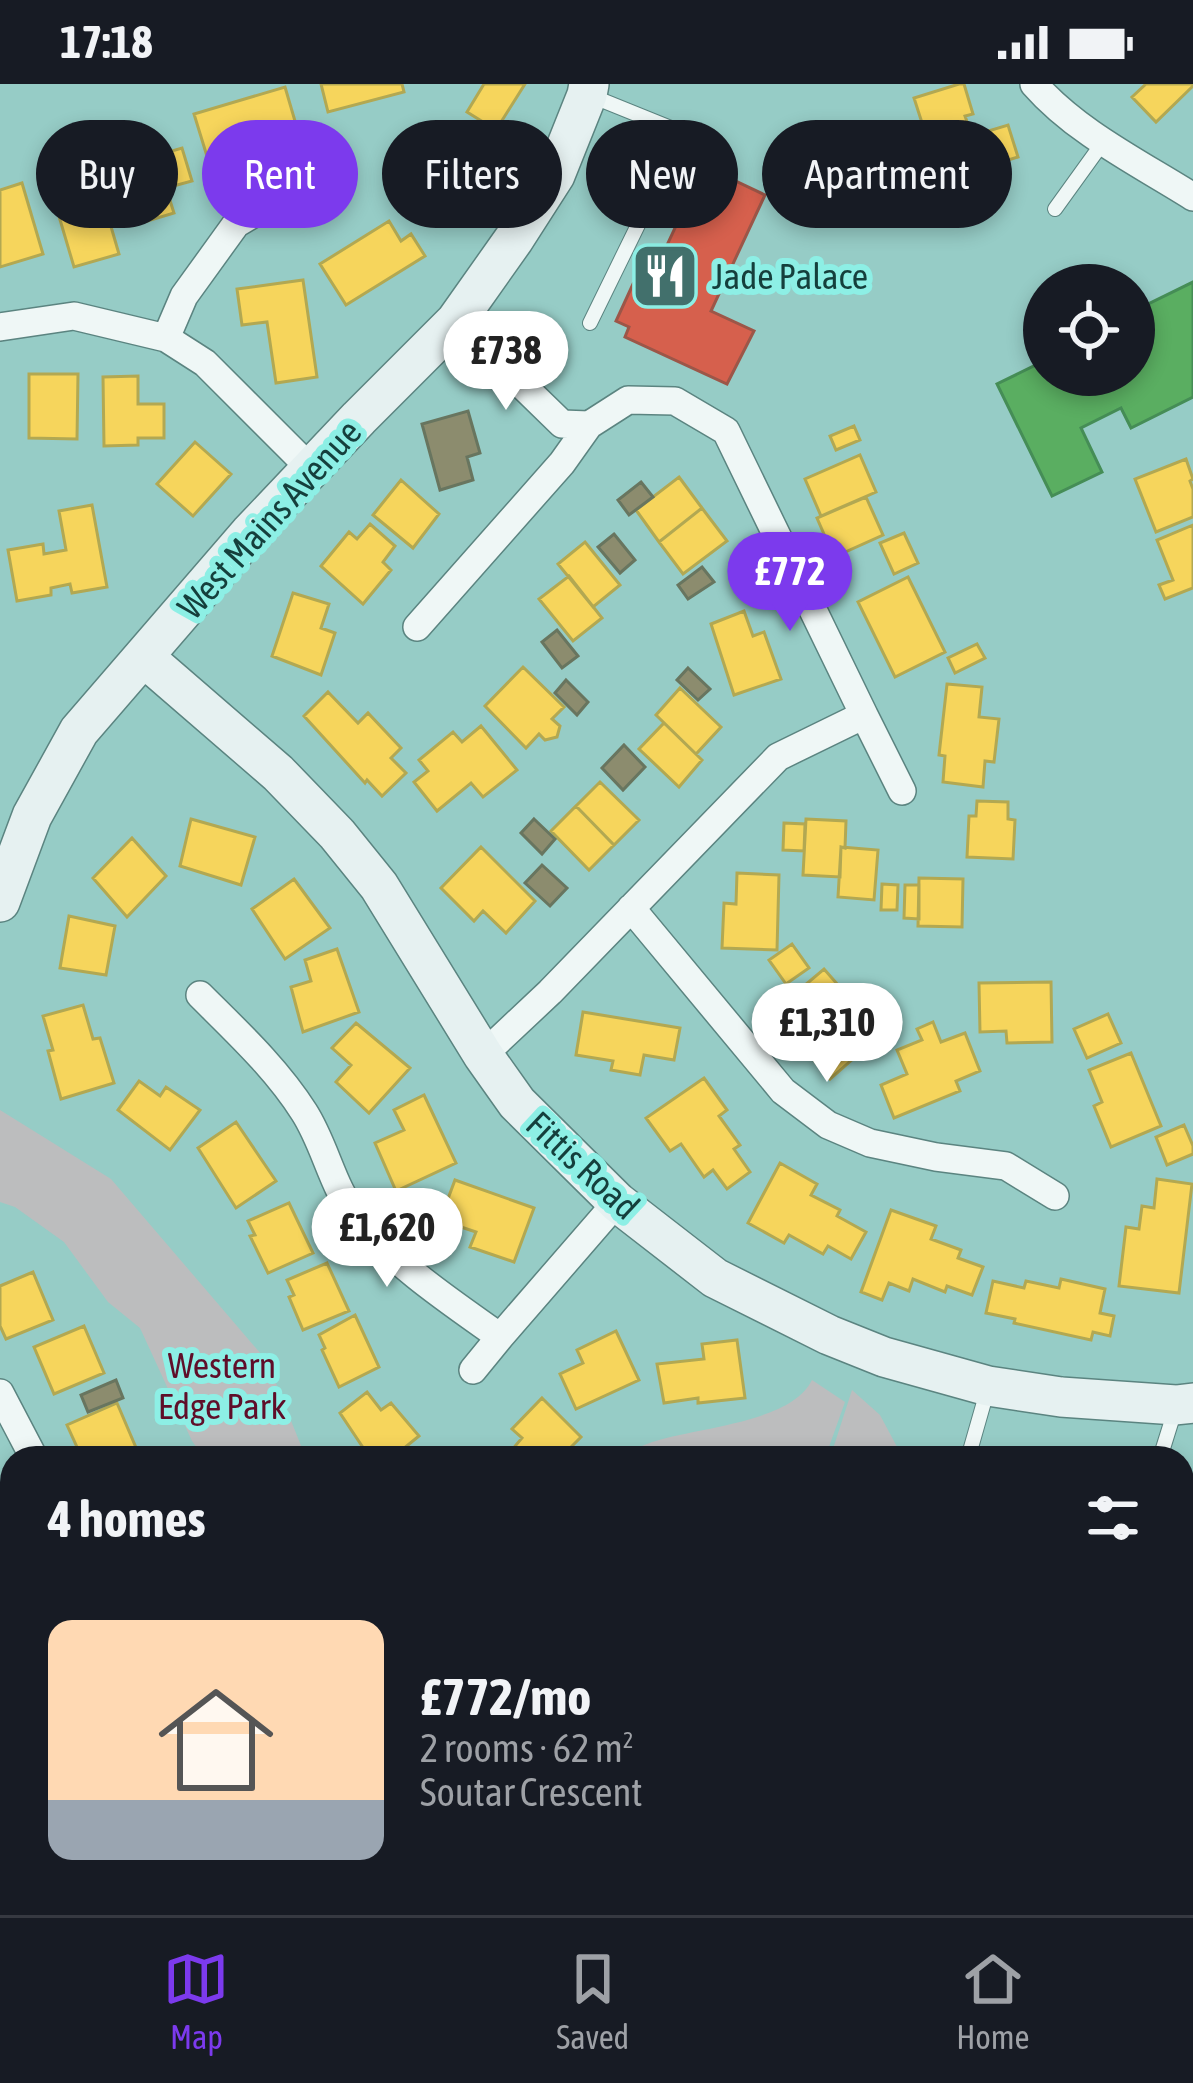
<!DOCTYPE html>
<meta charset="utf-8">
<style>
:root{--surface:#171b24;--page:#20242c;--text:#f1f3f6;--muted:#9ea1a6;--line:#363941;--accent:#7c3aed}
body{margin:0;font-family:"Asap Condensed",sans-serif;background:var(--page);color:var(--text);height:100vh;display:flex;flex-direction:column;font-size:45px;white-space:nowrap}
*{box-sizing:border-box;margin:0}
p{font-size:39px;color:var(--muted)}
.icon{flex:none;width:66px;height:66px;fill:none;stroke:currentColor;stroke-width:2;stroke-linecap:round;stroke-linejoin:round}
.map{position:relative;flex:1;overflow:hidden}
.drawer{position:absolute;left:0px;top:1362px;width:1194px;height:471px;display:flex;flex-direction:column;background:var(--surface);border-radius:36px 36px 0 0;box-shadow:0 6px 18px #0003}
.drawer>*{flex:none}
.banner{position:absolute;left:36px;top:36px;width:1122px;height:108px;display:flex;gap:24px}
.fabs{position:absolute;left:1023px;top:180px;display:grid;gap:24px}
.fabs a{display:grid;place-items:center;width:132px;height:132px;border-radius:50%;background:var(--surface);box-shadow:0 6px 18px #0003;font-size:60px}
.price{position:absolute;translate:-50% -102px;padding:0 27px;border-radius:42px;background:#fff;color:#222;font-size:39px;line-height:78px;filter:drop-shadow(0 3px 6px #0008)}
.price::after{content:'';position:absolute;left:50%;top:72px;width:36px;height:27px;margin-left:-18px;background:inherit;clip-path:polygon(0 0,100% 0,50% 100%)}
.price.on{background:var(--accent);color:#fff}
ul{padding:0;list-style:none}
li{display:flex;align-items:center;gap:36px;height:300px;padding:0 48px}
li span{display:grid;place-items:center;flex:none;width:336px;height:240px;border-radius:24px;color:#555}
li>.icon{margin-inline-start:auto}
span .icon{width:144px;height:144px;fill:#fffc;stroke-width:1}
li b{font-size:51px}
h2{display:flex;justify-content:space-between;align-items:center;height:144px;padding:0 48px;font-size:51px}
.chip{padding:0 42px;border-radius:54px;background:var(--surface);box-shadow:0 6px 18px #0003;font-size:42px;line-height:108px}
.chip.on{background:var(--accent);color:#fff}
.status{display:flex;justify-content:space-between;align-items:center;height:84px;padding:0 60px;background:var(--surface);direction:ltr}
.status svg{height:33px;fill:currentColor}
.tab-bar{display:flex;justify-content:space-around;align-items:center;height:168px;border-top:3px solid var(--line);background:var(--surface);font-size:33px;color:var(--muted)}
.tab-bar a{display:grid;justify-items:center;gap:6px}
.tab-bar .on{color:var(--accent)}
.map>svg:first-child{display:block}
</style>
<div class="status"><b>17:18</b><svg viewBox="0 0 49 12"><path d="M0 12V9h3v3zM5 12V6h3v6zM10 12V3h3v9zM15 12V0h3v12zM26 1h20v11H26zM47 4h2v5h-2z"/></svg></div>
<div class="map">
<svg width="1193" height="1831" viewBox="0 0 1193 1831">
<rect width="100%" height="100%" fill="#96ccc6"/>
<path fill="#bcbdbe" d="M0 1026 111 1095 267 1277 306 1374H204L192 1357 140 1244 108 1218 64 1158 15 1123 0 1118Z
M812 1296 845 1318 825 1374H622C630 1369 638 1363 647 1360 690 1343 790 1341 812 1296Z
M852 1306 880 1331 903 1374H830Z
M1193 1452V1831H529L531 1821H1182V1465Z
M380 1821H521L514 1831H316Z"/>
<path fill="#f6d55c" stroke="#b2a852" stroke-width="3" d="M321 0H402L404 8 328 28Z
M484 0H525L496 46 467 28Z
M959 0H964L973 30 965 32 972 52 1008 41 1018 73 942 97 932 67 919 71 912 49 924 45 914 14Z
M1146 0H1193V2L1156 38 1132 13Z
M285 3 295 37 269 45 271 55 241 64 248 85 214 95 194 30Z
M452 53 492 75 453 142 414 120Z
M152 63 155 72 182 64 192 97 166 104 174 129 141 139 121 72Z
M98 98 119 170 74 183 53 112Z
M22 99 43 170 0 183V106Z
M389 137 401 157 411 150 425 172 346 221 320 180Z
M303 196 317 293 276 299 267 238 242 241 237 205Z
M29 290H78L77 355 29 354Z
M138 292V320H164V354H138V361L104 362 103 293Z
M854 342 860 356 836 366 830 352Z
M195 358 231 390 193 432 157 400Z
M860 371 876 408 821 432 805 395Z
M1186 375 1193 395 1190 397 1193 405V433L1156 448 1135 395Z
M679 393 702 424 659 458 636 426Z
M401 396 439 430 413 464 373 431Z
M866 413 883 451 834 473 817 434Z
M92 421 107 503 72 509 70 500 51 504V511L17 517 8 466 43 460 44 470 66 466 59 427Z
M702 424 727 457 683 490 659 458Z
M370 440 395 462 383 478 391 486 363 520 321 482 349 448 357 455Z
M1193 441V504L1165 515 1159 501 1173 496 1157 456Z
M904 449 918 479 894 490 880 459Z
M585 458 620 501 593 523 558 480Z
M569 492 602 534 573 557 539 515Z
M908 493 945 568 895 593 858 518Z
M293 509 329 520 321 544 335 549 321 591 272 572Z
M744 527 753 552 764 548 781 595 734 611 711 540Z
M977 560 985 574 955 589 948 574Z
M523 583 564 623 552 635 560 642 557 653 545 656 539 650 526 664 485 622Z
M947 600 982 603 979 633 999 635 994 678 985 677 983 703 943 698 945 672 939 671Z
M680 604 721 643 696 670 656 631Z
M328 608 358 639 368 629 401 664 391 674 406 689 382 712 367 696 365 699 304 632Z
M664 639 702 676 679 703 639 665Z
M481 642 517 686 483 713 471 699 437 727 414 698 428 687 419 676 453 648 462 658Z
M600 698 639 736 614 761 576 722Z
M977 717 1008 718V735L1015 736 1013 775 967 773 969 732H976Z
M576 722 614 761 589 786 551 747Z
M191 735 255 753 241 801 180 782Z
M806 735 846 737 845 764 841 763 840 793 803 791Z
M784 739 805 740 804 767 783 766Z
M132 754 166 792 127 833 93 794Z
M481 763 535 817 506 849 483 827 474 837 441 804Z
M841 763 878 766 874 816 838 813Z
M737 789 779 791 777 866 722 864 724 819 736 820Z
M919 794 963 795 962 843 918 842Z
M294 795 330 844 285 875 252 825Z
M882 800 898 801 897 826H881Z
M905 801H919V835L904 834Z
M69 832 115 842 106 891 60 884Z
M792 860 809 884 786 900 769 876Z
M337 865 359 928 303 948 291 903 311 897 305 876Z
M824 885 881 950 830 995 797 956 822 935 798 907Z
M1051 898 1052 958 1007 959 1006 947 980 948 979 899Z
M83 921 93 955 100 954 114 999 61 1015 48 967 53 966 43 932Z
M583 928 680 944 674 976 644 971 640 991 611 986 613 977 576 971Z
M1108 930 1121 959 1087 974 1074 945Z
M933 938 941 958 965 949 980 987 956 997 960 1007 894 1034 881 1001 907 990 897 966 922 956 917 945Z
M356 939 410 984 369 1029 336 998 351 981 332 964Z
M1131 969 1161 1042 1111 1063 1094 1022 1102 1018 1089 986Z
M704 994 727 1026 719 1032 740 1061 734 1065 750 1088 727 1105 713 1086 704 1093 681 1060 670 1067 646 1034Z
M139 997 160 1012 166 1003 200 1026 170 1066 118 1026Z
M424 1011 456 1079 396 1107 375 1059 404 1046 394 1026Z
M236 1038 276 1097 236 1124 198 1064Z
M1184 1041 1193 1062V1070L1167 1081 1156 1053Z
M780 1079 817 1100 811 1111 840 1126 837 1132 866 1148 851 1175 828 1162 823 1170 789 1151 784 1159 748 1139Z
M1157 1095 1192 1100 1179 1209 1119 1202 1126 1143 1139 1145 1142 1122 1154 1124Z
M455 1096 534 1124 514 1178 470 1163 476 1148 440 1136Z
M289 1119 313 1169 268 1189 250 1152 255 1151 248 1137Z
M891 1126 936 1142 931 1155 961 1166 958 1174 983 1183 972 1211 947 1202 945 1208 913 1195 909 1207 889 1199 882 1216 861 1208Z
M327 1179 349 1227 303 1246 289 1213 294 1211 287 1196Z
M33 1188 53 1236 6 1255 0 1242V1202Z
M1061 1195 1105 1205 1100 1229 1114 1232 1110 1252 1093 1248 1091 1256 1014 1239 1015 1235 986 1229 993 1197 1024 1204 1026 1197 1059 1204Z
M355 1231 379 1283 339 1303 322 1266 325 1264 319 1251Z
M84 1242 104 1289 54 1310 34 1263Z
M616 1247 639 1296 576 1325 560 1290 583 1279 577 1266Z
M737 1256 745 1314 698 1319V1314L664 1319 657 1280 704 1275 702 1260Z
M367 1308 381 1326 391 1319 419 1352 392 1374H370L340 1329Z
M542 1314 581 1353 560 1374H505L522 1354 512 1345Z
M117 1319 137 1366 118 1374H82L67 1341Z
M0 1429 12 1446V1461L0 1469Z
M12 1477V1530L2 1537 0 1485Z
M12 1787V1821H23L0 1831V1791Z"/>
<path fill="#d6604d" stroke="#9c5648" stroke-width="3" d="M704 82 765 111 711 227 754 247 727 300 625 253 629 243 616 237 633 200 646 206Z"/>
<path fill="#5aae61" stroke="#458d56" stroke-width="3" d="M1193 198V313L1131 344 1121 324 1081 344 1102 388 1052 412 997 300 1044 277V291H1134V227Z"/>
<path fill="#8c8c6e" stroke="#68755f" stroke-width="3" d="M468 327 480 369 467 373 473 396 440 406 422 340Z
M641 398 653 413 629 431 618 416Z
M614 450 635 476 620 489 598 463Z
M702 483 714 498 688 515 678 501Z
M557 546 578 572 562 584 542 558Z
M688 584 710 605 698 616 677 596Z
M566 596 588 618 577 631 555 609Z
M624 661 645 683 623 706 602 684Z
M534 735 555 755 542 770 521 749Z
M542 781 567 804 550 822 525 799Z
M116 1296 123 1314 88 1328 81 1311Z"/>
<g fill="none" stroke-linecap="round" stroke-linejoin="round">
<defs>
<path id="lane" d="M589 11 683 49 590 239
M1055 125 1104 57
M968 1374 988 1304
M1160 1374 1175 1326"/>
<path id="street" d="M1034 0C1076 48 1139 79 1193 113
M456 237 562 340 589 341
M0 243 74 232 166 254 205 279 311 385
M166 254 184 212 236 140 284 111 338 92
M417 543 562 379 589 341 628 316 675 317 726 347 864 631 778 673 550 908 483 971
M864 631 902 707
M631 824 783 1007 828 1041 870 1059 936 1073 1006 1082 1055 1112
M200 911C237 948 276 984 304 1028 326 1062 332 1104 358 1135 396 1182 451 1218 500 1253L617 1118
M473 1286 500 1253
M0 1309 34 1374
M104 1831 116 1821"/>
<path id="secondary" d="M145 574 278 689 337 750 379 802 483 971 517 1019 617 1118 715 1194 829 1251 884 1273 988 1302 1061 1313 1176 1321 1193 1319
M0 818 32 732 79 647 250 449 359 334 456 237 514 155 555 91 587 11 589 0"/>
</defs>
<use href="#lane" stroke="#5b8480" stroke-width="16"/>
<use href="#street" stroke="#5b8480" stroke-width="30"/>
<use href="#secondary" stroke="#5b8480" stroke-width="42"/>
<use href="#lane" stroke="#eff7f6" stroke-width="14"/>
<use href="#street" stroke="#eff7f6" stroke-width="27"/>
<use href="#secondary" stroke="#e6f1f1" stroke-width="39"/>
</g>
<defs>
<symbol id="restaurant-square" viewBox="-11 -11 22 22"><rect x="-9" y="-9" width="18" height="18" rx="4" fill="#42706c" stroke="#8defe5"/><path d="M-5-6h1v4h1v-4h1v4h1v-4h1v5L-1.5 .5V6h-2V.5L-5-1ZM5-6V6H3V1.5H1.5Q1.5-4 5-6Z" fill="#fff"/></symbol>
</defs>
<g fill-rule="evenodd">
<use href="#restaurant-square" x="627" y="154" width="76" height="76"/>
</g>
<g text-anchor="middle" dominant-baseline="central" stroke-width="12" stroke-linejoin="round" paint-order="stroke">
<g font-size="36" fill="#153f3c" stroke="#8defe5" text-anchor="start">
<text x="712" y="192">Jade Palace</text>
</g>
<g font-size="36" fill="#153f3c" stroke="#8defe5">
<text transform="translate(269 435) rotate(-48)">West Mains Avenue</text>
<text transform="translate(583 1081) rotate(43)">Fittis Road</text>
</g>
<g font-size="36" fill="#5f0e29" stroke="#8defe5">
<text x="222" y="1281">Western<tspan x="222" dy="41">Edge Park</tspan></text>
</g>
</g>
</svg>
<div class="fabs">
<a><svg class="icon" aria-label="locate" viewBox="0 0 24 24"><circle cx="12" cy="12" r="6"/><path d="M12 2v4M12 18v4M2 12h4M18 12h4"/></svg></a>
</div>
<b class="price" style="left:506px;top:329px">£738</b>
<b class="price on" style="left:790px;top:550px">£772</b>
<b class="price" style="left:827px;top:1001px">£1,310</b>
<b class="price" style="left:387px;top:1206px">£1,620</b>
<div class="banner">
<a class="chip">Buy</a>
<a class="chip on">Rent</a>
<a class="chip">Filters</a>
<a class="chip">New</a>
<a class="chip">Apartment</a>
</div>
<section class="drawer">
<h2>4 homes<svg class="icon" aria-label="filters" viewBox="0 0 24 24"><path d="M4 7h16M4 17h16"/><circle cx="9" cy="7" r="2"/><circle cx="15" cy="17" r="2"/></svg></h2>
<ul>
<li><span style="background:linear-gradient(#ffd9b3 75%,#9aa5b1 0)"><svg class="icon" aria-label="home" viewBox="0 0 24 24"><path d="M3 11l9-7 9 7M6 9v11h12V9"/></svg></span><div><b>£772/mo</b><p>2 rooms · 62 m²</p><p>Soutar Crescent</p></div></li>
</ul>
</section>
</div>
<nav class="tab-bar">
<a class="on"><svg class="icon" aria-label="map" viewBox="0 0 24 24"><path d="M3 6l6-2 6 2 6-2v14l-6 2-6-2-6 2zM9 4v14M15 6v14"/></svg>Map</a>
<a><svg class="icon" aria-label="saved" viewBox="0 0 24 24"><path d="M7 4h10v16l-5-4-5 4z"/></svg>Saved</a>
<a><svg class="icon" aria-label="home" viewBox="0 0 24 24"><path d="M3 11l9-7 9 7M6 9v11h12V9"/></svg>Home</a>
</nav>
